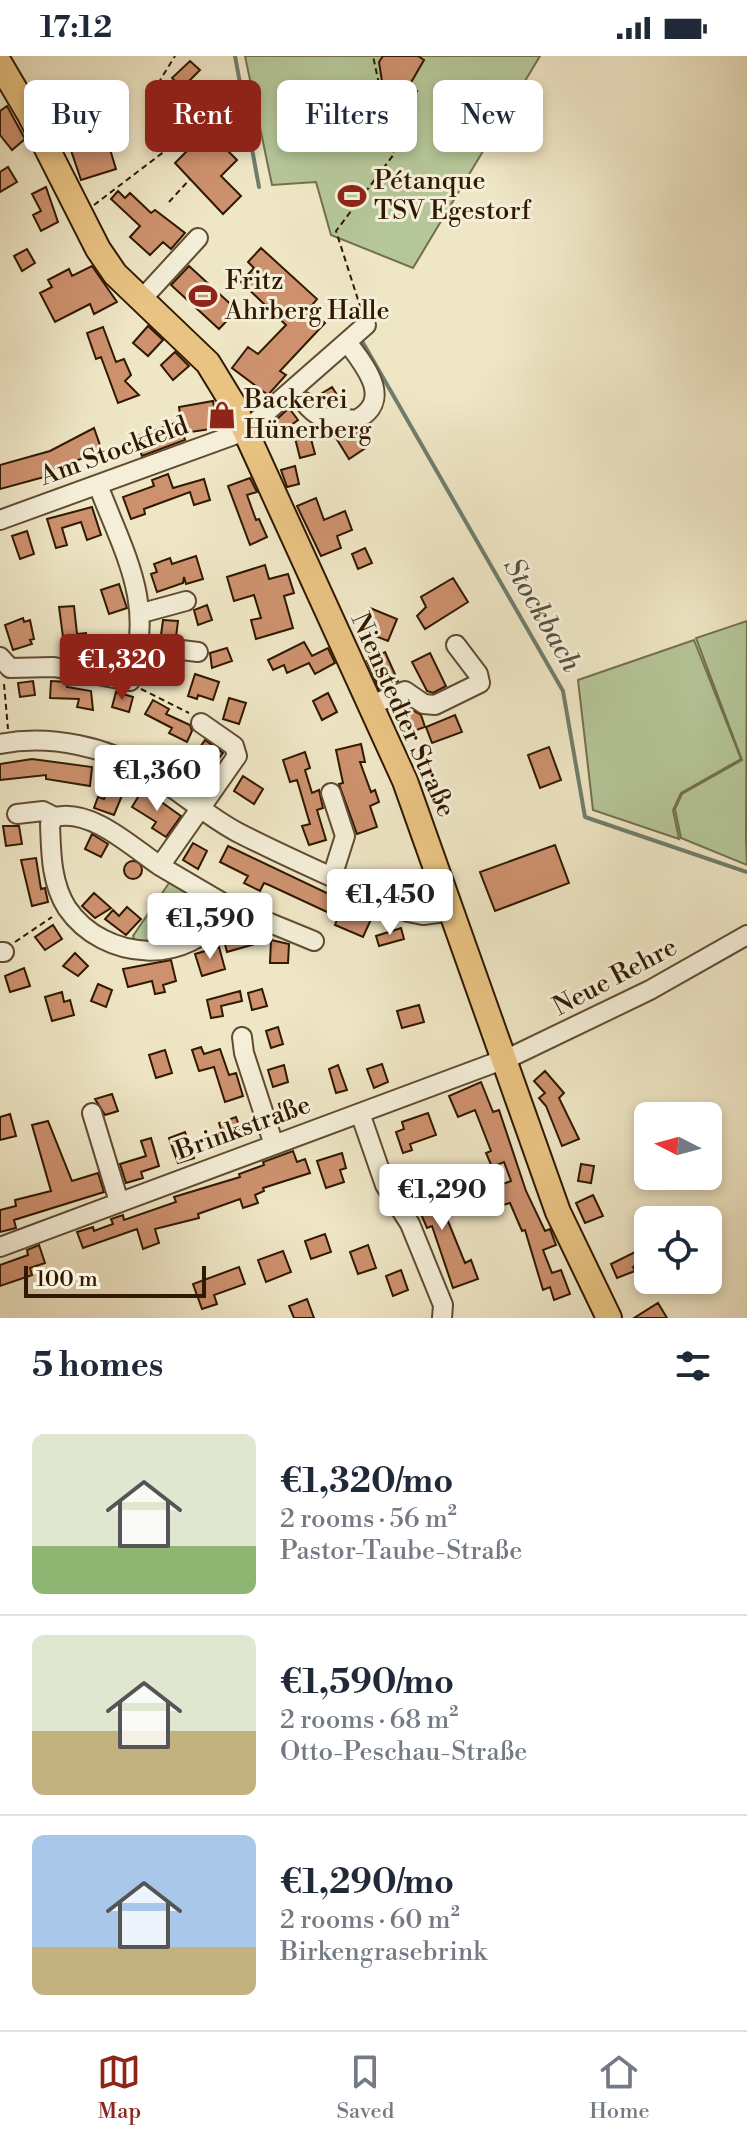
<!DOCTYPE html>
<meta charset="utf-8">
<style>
:root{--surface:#fff;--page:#f2f2f3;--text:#1f2937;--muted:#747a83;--line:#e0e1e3;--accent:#8f2418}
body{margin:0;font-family:"Libre Bodoni",serif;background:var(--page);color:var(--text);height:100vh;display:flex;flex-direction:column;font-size:30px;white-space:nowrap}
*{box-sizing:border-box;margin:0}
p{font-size:26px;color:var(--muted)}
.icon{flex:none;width:44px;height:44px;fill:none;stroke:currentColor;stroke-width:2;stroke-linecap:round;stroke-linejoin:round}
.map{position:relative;height:1262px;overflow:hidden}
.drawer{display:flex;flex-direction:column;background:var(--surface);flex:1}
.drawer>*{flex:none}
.banner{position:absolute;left:24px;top:24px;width:700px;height:72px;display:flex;gap:16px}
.needle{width:52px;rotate:276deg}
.controls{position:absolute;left:634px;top:1046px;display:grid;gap:16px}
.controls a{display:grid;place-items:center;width:88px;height:88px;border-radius:12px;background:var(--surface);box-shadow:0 4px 12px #0003;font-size:40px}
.scale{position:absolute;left:24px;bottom:20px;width:182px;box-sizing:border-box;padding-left:8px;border:4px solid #301900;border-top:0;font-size:22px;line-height:28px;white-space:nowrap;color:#301900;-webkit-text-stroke:6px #f5efd9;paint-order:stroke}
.price{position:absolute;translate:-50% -68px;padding:0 18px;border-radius:8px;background:#fff;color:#222;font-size:26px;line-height:52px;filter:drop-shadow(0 2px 4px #0008)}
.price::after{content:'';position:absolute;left:50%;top:48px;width:24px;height:18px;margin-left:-12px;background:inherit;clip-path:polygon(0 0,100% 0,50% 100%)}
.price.active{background:var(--accent);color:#fff}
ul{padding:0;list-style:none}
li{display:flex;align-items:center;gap:24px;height:200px;padding:0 32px}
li+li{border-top:2px solid var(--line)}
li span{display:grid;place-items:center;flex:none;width:224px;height:160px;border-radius:12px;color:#555}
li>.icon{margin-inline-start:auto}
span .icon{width:96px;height:96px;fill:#fffc;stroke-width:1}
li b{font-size:34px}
h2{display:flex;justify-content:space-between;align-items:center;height:96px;padding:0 32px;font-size:34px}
.chip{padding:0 28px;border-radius:12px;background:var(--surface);box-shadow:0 4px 12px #0003;font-size:28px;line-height:72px}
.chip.active{background:var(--accent);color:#fff}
.status{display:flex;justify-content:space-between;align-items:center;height:56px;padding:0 40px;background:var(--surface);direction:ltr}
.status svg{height:22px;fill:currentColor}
.tab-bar{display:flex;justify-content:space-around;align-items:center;height:112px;border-top:2px solid var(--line);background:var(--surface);font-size:22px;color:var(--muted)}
.tab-bar a{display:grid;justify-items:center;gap:4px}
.tab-bar .active{color:var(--accent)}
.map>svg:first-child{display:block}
</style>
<div class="status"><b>17:12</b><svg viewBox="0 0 49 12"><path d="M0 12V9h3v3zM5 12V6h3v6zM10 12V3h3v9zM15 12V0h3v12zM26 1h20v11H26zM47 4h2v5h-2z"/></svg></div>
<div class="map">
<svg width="747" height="1262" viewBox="0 0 747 1262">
<rect width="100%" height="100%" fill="#efe6c5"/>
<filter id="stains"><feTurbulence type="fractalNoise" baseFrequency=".0025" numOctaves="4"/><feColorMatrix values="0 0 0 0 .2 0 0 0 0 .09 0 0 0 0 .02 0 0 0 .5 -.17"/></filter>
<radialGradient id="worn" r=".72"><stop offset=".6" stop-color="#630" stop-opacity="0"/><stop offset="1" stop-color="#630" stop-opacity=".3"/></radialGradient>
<path fill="#b5c698" stroke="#72704c" stroke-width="2" d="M245 0H540L413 212 331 179 316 126 272 129Z
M747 565 746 783 747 809 681 782 675 753 682 738 742 704 696 582Z
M694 584 741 703 681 737 673 754 679 783 593 754 578 624Z
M171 824 213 847 211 861C188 880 164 887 135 886L133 880Z"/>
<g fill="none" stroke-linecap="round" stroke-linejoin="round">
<path stroke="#707d6c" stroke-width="4" d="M235 0 259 131
M362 285 563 635 585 761 747 816"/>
</g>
<path fill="#cd916e" stroke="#301900" stroke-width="2" d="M383 0H418L424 4 409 30 417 35 408 49 400 44 395 51 387 46 392 38 383 32 379 6Z
M190 5 200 14 182 32 172 22Z
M64 29 77 50 92 95 109 90 116 113 81 124 58 56 50 58 45 42 50 40 48 34Z
M7 50 25 83 12 94 0 79V55Z
M212 79 237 104 221 120 241 140 223 158 175 107 194 88 199 93Z
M8 111 17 126 0 136V116Z
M46 131 58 166 41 175 33 159 41 155 32 138Z
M118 135 125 142 130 137 151 157 155 154 185 177 171 193 163 186 150 199 130 181 140 170 111 143Z
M261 192 317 243 309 253 325 267 280 315 286 319 268 339 232 312 248 291 258 298 286 269 241 226 254 212 248 206Z
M27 193 35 207 22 215 14 200Z
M92 210 117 246 94 258 90 248 55 266 40 237 52 231 48 224 69 213 72 220Z
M189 210 237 254 219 273 171 229Z
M148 270 163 284 148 300 133 287Z
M103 271 116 306 124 303 131 319 125 325 139 339 118 347 101 301 96 303 87 277Z
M175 296 189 310 173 324 161 309Z
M332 331 341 345 333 351 316 341Z
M213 345 218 372 183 377 185 384 142 400 135 381 181 365 179 351Z
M289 352 298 364 283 375 276 364Z
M94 372 102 395 43 417 44 421 0 433V409L50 395Z
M331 374 346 375 349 379 360 375 370 389 349 403Z
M310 379 315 398 300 402 295 382Z
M295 410 299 428 287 431 281 414Z
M168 418 173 432 204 423 210 444 194 449 190 436 144 453 145 458 131 463 123 441 154 430 152 424Z
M250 422 257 436 247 439 256 464 259 463 267 481 250 489 228 430Z
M316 442 324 464 345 455 352 474 337 480 341 492 321 500 297 450Z
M92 451 101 479 87 484 81 466 62 472 67 489 56 492 47 463Z
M27 475 34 498 20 503 12 480Z
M365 492 372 507 358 513 352 498Z
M196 500 203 523 186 528 184 521 183 527 157 536 151 518 157 516 154 508 170 502 172 508Z
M265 509 269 523 288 518 294 537 284 540 293 572 256 583 251 564 261 562 254 539 234 545 227 521Z
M453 522 468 546 425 573 417 560 426 551 421 541Z
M119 528 127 552 109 558 101 534Z
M207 549 212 564 198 569 194 554Z
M74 550 77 578 86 577 87 594 65 596 59 551Z
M370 552 397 563 388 585 360 574Z
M23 562 24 566 30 564 34 583 30 584 32 588 13 594 5 569Z
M163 564 178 565 176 581 161 579Z
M123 580V603L106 604 104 581Z
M304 586 312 600 328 592 335 607 315 618 309 607 287 617 284 609 273 614 268 604Z
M227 592 232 605 212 612 210 597Z
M385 596 398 625 379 633 367 605Z
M430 597 446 630 433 637 427 635 412 606Z
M156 603 172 605 170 620 154 618Z
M195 618 219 626 213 644 198 639 197 643 188 640Z
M33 625 35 639 20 641 18 627Z
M51 625 67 626V631L91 635 93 654 77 651 79 643 50 642Z
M116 636 133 641 129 656 112 651Z
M328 637 337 656 322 664 313 645Z
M229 642 246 647 239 668 223 663Z
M153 644 169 653 166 658 190 669 192 675 187 686 169 677 172 672 145 658Z
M407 651 421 659 425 671 408 677 400 654Z
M455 659 462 676 432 687 426 671Z
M205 684 223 697 213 710 196 697Z
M361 688 365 706H360L371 736 375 734 379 746 370 750 377 771 357 778 339 728 343 727 336 694Z
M549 691 561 724 540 732 528 699Z
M305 696 310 712 305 714 312 737 319 734 323 752 317 754 326 784 309 789 302 770 310 768 297 724 290 726 283 704Z
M32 703 92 711 90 730 46 723V719L0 724V708Z
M114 719 128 725 114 759 94 752 98 741 104 743Z
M243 720 263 733 254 748 234 735Z
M143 733 181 760 166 781 152 772 156 766 132 751Z
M3 770H19L22 788 6 790Z
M92 778 108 788 101 801 85 793Z
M193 787 207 795 198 813 183 804Z
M555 789 569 827 495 855 480 816Z
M228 790 373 859 363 881 335 869 338 861 269 829 264 827 260 835 244 827 248 820 220 806Z
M36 802 41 833 45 832 48 846 32 850 21 804Z
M124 814a9 9 0 1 1 18 0a9 9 0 1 1-18 0Z
M94 837 111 852 95 862 82 850Z
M127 851 141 863 126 879 105 863 113 854 119 860Z
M53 869 62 883 45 894 35 881Z
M250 872 255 888 227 896 223 881Z
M401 872 404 883 379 890 376 880Z
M271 884 289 888 288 907H270Z
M219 891 225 913 202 920 195 898Z
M75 897 88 910 78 920 63 910Z
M171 904 176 925 163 929 165 936 155 938 152 925 128 931 123 913Z
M24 912 30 930 10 936 5 920Z
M98 928 112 934 106 951 91 945Z
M262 933 267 950 252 954 248 937Z
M240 935 242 945 221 950 223 960 211 962 207 944Z
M62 936 64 946 70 944 74 959 52 965 45 941Z
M419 949 424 966 402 972 397 955Z
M278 971 283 988 271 992 266 975Z
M201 991 204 998 220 993 229 1019 236 1017 243 1040 225 1046 214 1011 199 1015 192 994Z
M165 994 172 1017 156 1022 149 999Z
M382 1008 388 1026 374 1032 367 1013Z
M284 1009 288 1026 273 1031 268 1014Z
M338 1009 347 1034 336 1037 329 1013Z
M545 1015 564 1037 559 1042 579 1083 562 1090 546 1050 539 1042 545 1037 534 1025Z
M481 1026 493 1056 499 1054 526 1135 545 1175 550 1173 556 1189 543 1194 552 1217 561 1214 570 1238 554 1244 550 1231 543 1234 525 1174 522 1175 510 1147 503 1149 497 1130 511 1125 504 1106 492 1111 486 1097 491 1095 475 1054 458 1061 449 1040Z
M112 1038 118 1055 105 1059 95 1043Z
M293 1044 298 1061 284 1065 279 1048Z
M428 1057 436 1079 410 1088 412 1094 403 1097 396 1076 404 1073 402 1066Z
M10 1058 16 1080 0 1084V1061Z
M236 1061 240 1073 223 1079 219 1067Z
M48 1065 72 1125 98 1117 104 1136 14 1164 16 1172 0 1176V1154L16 1150 15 1144 51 1135 32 1069Z
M185 1076 194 1102 178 1107 169 1082Z
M151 1082 159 1110 141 1116 143 1122 126 1127 120 1108 146 1100 141 1085Z
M293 1095 297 1106 305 1103 310 1117 263 1132 264 1135 255 1139 258 1147 243 1152 240 1143 198 1158 199 1162 155 1173 159 1187 143 1193 137 1173 83 1192 77 1176 93 1171 94 1175 113 1168 111 1163 123 1159 124 1164 176 1146 174 1141 240 1121 239 1118 264 1109 263 1106Z
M342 1097 346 1112 340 1114 344 1126 326 1132 317 1105Z
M581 1108 594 1110 591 1127 578 1125Z
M430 1121 465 1207 471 1204 478 1223 453 1232 432 1170 427 1172 408 1128Z
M593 1139 603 1160 585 1167 576 1147Z
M325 1178 331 1196 311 1203 305 1185Z
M39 1189 45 1207 30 1212 32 1219 0 1230V1209L28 1199 27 1194Z
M368 1189 376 1212 358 1218 350 1196Z
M283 1195 291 1216 266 1226 258 1204Z
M635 1196 641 1207 633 1211 635 1215 617 1222 611 1208Z
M239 1211 245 1228 214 1239 217 1248 202 1253 193 1228Z
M401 1214 408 1234 393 1240 386 1220Z
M307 1243 314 1262H294L289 1250Z
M658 1247 667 1262H634Z"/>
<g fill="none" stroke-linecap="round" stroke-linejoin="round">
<defs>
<path id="minor" d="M141 244 198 182
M304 346C322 369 331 360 356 364 394 344 365 310 347 286
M0 464 245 375 366 269
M142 557 186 545
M140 589 198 596
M0 601 10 612 54 611 130 625C156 548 125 500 98 429
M371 649 405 635 424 648 435 649 480 627 478 618 456 589
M0 688C51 678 108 691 152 718 181 736 207 760 237 776 293 805 351 829 408 856L423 859 452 855
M331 737 345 780 332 821
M17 758 43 755 55 761
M160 810C132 791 91 752 55 761L50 768C51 796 51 827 67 852 104 906 190 911 225 854L223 847 160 810 237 700 234 690 201 667
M225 854 236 853 314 885
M0 896H4
M242 981 244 997 274 1089
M92 1057 119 1146
M360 1057 385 1129 410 1168 443 1249 442 1262
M0 1191 513 1000 650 934 747 879"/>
<path id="major" d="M0 8 30 59 98 193 115 218 208 307 233 348 405 725 558 1156 609 1262"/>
</defs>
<use href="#minor" stroke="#604c31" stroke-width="22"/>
<use href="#major" stroke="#301900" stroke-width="28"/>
<path stroke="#301900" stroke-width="2" stroke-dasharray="6 4" stroke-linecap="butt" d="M169 146 190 123
M94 149 182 82 179 63 159 26 175 0
M361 253 336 175 394 98 373 0
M4 628 8 673
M141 633 189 657
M15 886 52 861"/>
<use href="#minor" stroke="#f5efd9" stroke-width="18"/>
<use href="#major" stroke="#e8c382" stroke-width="24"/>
</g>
<defs>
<symbol id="stadium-bare" viewBox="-9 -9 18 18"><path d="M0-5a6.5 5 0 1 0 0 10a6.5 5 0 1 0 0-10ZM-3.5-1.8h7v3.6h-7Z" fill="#8f2418" stroke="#f5efd9" stroke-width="2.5" paint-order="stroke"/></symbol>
<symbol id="shop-bare" viewBox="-9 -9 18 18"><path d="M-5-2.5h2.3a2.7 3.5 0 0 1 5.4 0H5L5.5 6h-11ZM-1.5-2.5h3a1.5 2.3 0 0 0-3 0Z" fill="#8f2418" stroke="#f5efd9" stroke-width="2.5" paint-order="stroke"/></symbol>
</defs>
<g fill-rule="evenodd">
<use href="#stadium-bare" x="332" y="120" width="40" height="40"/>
<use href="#stadium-bare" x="183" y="220" width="40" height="40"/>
<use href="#shop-bare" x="202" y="339" width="40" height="40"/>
</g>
<g text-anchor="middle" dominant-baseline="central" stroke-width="6" stroke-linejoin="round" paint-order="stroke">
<g font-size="26" fill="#301900" stroke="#f5efd9" text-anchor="start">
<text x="374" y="125">Pétanque<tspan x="374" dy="30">TSV Egestorf</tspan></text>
<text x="225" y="225">Fritz<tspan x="225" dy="30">Ahrberg Halle</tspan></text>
<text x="244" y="344">Backerei<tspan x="244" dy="30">Hünerberg</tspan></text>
</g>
<g font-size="26" fill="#301900" stroke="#f5efd9">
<text transform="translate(114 395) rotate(-20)">Am Stockfeld</text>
<text transform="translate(403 659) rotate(66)">Nienstedter Straße</text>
<text transform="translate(615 921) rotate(-28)">Neue Rehre</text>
<text transform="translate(243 1072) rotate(-20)">Brinkstraße</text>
</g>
<g font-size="28" font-style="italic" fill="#55533f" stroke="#f5efd9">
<text transform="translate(542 559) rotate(60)">Stockbach</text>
</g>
</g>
<rect width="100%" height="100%" filter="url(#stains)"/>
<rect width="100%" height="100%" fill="url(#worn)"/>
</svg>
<div class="controls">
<a><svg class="needle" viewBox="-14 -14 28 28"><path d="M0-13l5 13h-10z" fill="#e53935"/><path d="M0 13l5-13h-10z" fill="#747a83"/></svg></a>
<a><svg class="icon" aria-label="locate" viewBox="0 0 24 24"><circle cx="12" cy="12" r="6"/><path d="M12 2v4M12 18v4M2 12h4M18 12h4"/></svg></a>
</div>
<div class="scale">100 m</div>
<b class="price active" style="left:122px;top:646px">€1,320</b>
<b class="price" style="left:157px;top:757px">€1,360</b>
<b class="price" style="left:390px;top:881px">€1,450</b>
<b class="price" style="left:210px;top:905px">€1,590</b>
<b class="price" style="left:442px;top:1176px">€1,290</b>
<div class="banner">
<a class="chip">Buy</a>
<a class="chip active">Rent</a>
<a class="chip">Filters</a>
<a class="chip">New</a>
</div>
</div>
<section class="drawer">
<h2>5 homes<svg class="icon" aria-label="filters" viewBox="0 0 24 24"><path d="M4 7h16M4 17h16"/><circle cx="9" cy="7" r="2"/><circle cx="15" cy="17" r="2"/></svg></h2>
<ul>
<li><span style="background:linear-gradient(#dfe7d0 70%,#8fb573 0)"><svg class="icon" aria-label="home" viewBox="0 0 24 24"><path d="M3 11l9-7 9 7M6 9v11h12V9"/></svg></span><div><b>€1,320/mo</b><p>2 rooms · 56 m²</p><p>Pastor-Taube-Straße</p></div></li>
<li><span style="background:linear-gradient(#dfe7d0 60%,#c2b280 0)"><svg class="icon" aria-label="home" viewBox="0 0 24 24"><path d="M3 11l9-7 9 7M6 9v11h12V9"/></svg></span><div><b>€1,590/mo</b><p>2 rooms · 68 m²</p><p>Otto-Peschau-Straße</p></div></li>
<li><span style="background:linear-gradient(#a9c7e8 70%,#c2b280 0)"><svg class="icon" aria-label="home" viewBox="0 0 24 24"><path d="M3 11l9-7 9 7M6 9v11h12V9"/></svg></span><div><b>€1,290/mo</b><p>2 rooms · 60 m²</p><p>Birkengrasebrink</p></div></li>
</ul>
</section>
<nav class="tab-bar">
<a class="active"><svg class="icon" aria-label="map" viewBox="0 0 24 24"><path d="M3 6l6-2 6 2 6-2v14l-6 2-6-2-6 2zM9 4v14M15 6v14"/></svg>Map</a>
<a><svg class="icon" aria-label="saved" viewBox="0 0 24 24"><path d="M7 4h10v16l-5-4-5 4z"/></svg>Saved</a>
<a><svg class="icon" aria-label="home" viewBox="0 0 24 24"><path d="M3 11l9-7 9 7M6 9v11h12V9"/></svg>Home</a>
</nav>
